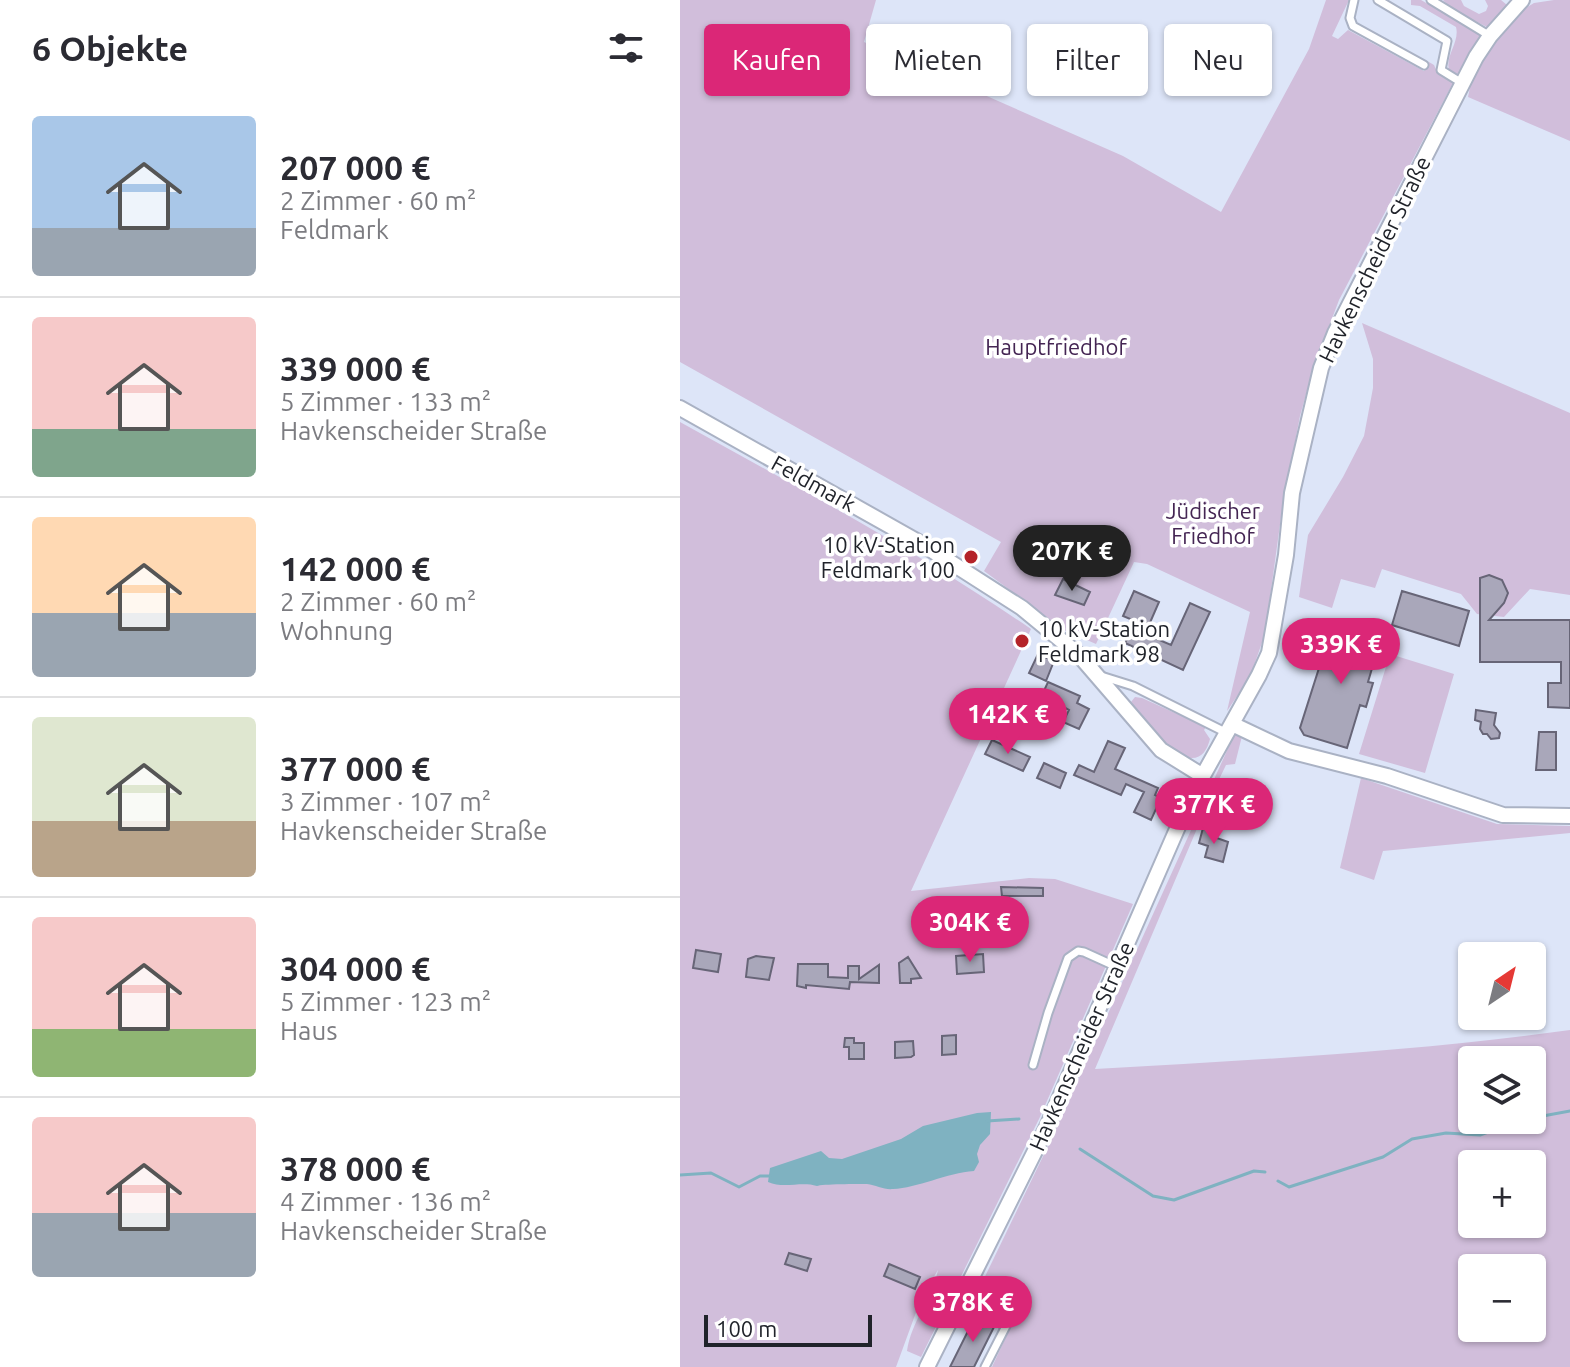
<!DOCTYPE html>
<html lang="de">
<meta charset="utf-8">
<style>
:root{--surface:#fff;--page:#f7f7f7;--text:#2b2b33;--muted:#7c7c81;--line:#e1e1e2;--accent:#db2777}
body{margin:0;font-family:Ubuntu,sans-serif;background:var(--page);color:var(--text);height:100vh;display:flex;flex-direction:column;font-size:30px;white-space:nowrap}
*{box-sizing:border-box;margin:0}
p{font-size:26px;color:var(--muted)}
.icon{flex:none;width:44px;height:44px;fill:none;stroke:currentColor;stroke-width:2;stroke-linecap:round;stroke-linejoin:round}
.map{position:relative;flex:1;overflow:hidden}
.details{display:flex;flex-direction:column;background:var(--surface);width:680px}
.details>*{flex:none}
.hud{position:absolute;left:24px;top:24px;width:746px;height:72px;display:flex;gap:16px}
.needle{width:52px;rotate:35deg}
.fabs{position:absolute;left:778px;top:942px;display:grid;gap:16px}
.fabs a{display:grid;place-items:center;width:88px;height:88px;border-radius:8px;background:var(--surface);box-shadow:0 2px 6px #0004;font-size:40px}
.scale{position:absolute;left:24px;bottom:20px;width:168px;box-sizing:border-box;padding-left:8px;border:4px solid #20232a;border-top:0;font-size:22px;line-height:28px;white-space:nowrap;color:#20232a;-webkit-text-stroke:6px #fff;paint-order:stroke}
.price{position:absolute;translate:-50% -68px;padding:0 18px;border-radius:28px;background:var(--accent);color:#fff;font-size:26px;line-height:52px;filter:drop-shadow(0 2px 4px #0008)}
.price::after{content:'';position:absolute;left:50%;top:48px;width:24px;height:18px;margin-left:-12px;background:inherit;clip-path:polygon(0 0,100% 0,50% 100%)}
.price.on{background:#222;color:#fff}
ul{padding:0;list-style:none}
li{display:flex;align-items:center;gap:24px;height:200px;padding:0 32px}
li+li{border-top:2px solid var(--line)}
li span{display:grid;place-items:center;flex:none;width:224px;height:160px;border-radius:8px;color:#555}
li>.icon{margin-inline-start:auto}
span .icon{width:96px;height:96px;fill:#fffc;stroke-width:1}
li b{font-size:34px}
h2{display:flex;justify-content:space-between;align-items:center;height:96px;padding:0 32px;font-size:34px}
.pill{padding:0 28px;border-radius:8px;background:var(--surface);box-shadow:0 2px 6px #0004;font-size:28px;line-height:72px}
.pill.on{background:var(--accent);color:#fff}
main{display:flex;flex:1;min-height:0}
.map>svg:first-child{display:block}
</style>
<main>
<section class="details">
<h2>6 Objekte<svg class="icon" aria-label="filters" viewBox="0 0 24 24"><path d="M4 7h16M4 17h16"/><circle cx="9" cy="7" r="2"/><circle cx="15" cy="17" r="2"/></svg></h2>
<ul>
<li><span style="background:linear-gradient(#a9c7e8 70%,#9aa5b1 0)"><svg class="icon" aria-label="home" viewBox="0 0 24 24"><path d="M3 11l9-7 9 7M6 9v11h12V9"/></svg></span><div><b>207 000 €</b><p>2 Zimmer · 60 m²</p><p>Feldmark</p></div></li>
<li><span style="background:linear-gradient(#f6c9c9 70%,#7fa58c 0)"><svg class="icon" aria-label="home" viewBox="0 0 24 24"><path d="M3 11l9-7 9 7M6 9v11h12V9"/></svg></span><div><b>339 000 €</b><p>5 Zimmer · 133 m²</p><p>Havkenscheider Straße</p></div></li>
<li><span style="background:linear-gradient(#ffd9b3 60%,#9aa5b1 0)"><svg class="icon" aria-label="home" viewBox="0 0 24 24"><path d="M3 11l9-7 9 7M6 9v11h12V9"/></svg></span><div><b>142 000 €</b><p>2 Zimmer · 60 m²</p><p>Wohnung</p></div></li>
<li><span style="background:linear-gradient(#dfe7d0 65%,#b9a48a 0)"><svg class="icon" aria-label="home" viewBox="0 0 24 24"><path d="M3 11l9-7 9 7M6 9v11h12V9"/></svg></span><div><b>377 000 €</b><p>3 Zimmer · 107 m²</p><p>Havkenscheider Straße</p></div></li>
<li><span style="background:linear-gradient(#f6c9c9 70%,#8fb573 0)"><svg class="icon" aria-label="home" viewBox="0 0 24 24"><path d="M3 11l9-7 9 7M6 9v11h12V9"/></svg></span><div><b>304 000 €</b><p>5 Zimmer · 123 m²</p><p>Haus</p></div></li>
<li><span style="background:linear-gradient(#f6c9c9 60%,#9aa5b1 0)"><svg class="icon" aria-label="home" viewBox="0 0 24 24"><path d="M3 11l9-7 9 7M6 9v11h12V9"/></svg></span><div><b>378 000 €</b><p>4 Zimmer · 136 m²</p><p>Havkenscheider Straße</p></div></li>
</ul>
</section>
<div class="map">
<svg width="890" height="1367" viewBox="0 0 890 1367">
<rect width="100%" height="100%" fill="#dde5f8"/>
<path fill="#d1bedb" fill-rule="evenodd" d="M0 0H196L184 42 443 156 541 212 629 49 646 0H669L652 36 658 39 668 30 744 71 749 62 754 65 758 74 773 83 659 300 633 369 620 416 602 510 585 634 570 677 547 711 570 612 467 564 454 562 416 644 384 630 304 571 321 542 0 362Z
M731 0H741L801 34 778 74 769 70C765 56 780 42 776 27L740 6 731 5Z
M763 0H781L784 6 799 14 806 11 808 6 805 0H821L827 5 807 27 771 9Z
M874 0H890V141L788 97 792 77 811 45 839 12 854 3Z
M682 323 890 413V595L850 589 824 617 797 614 781 594 702 569 695 588 661 579 652 608 619 597 628 535 663 477 684 436 693 388V359Z
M0 422C119 488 239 552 351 629L231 891 349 878 375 879 453 904 360 1117 241 1357 227 1351C231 1322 252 1299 258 1270L242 1296 216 1367H0Z
M710 654 774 674 745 773 679 754Z
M455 697 462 698 526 727 524 730 530 739C527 750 522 759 510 758L509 761 484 744 451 702Z
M555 733 562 736 555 764 546 765 530 798 415 1069C573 1060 733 1052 890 1030V1367H312L338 1311 298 1291 369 1144ZM792 1060H852V1120H792ZM792 1164H852V1224H792ZM792 1268H852V1328H792Z
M681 778 817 824 890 826V833L703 851 694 880 660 868Z"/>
<path fill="#7fb2c1" d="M311 1112 310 1134 300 1145 297 1154 299 1162 294 1171C267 1173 237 1188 213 1189 204 1190 196 1185 187 1184 179 1184 141 1184 137 1186 121 1181 104 1189 88 1182L90 1168 141 1151 149 1158 162 1159 221 1139 243 1126 297 1113Z"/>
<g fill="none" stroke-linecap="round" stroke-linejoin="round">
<path stroke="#7fb2c1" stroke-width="3" d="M852 1118 890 1111
M307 1121 339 1119
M400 1149 473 1196 494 1200 574 1171 585 1172
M0 1175 31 1173 59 1187 80 1176H90
M598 1181 609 1187 703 1157 732 1139 766 1133 800 1135 841 1120"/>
</g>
<path fill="#a9a7ba" stroke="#676577" stroke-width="2" d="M809 575 822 580 828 593 824 603 809 620H890V708L868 707V683H881V662H800V578Z
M383 579 410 592 404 605 375 595Z
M454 591 479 602 465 634 491 645 510 603 530 612 503 670 445 643 455 621 443 616Z
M722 591 789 611 779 646 712 625Z
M653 624 701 638 688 682 693 683 686 707 680 705 667 748 624 735 620 728Z
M358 654 374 661 366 681 349 673Z
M368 682 400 696 397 703 409 709 399 729 383 722 389 710 374 702 365 721 342 716 316 704 322 690 357 706Z
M796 710 816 713 814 725 820 733 819 738 811 739 807 734H803L800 729 801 722 795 720Z
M859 732H876V770H856Z
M312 740 350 757 343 771 305 754Z
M428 741 445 748 435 769 478 788 475 795 481 798 471 820 454 812 464 792 446 784 441 795 394 775 399 765 414 772Z
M364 763 386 773 380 788 357 778Z
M523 828 533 831 531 836 548 842 543 862 525 857 528 846 519 843Z
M321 887 363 888V896H322Z
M16 950 41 954 38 972 13 968Z
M303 954 304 972 277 974 276 956Z
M76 956 94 958 89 980 66 977 68 959Z
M228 957 241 978 231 979V983H220L219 963Z
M118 964H148V977L168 978V966H179V979L199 965V983L170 982 169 989 126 985V988L117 986Z
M276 1035V1054L262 1055V1036Z
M165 1038H174V1043H184V1059H169V1047H164Z
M233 1041 234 1055 231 1057 215 1058V1042Z
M109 1253 131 1259 127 1271 105 1264Z
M209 1264 240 1277 235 1289 204 1276Z
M295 1317 314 1327 294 1367H270Z"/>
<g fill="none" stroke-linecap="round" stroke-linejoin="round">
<defs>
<path id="lane" d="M674 0 670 18 673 26 744 65
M698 0 767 41 761 70 782 83
M751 0 810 36
M421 676 453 686 547 733
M353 1065 368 1013 388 958 398 951 404 952 437 967
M280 1302 326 1326 305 1367"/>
<path id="street" d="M0 408 242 544 342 608 399 655 481 750 523 776
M552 724 609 751 707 776 823 815 890 816
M247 1367 367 1127 511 797 579 675 589 653 606 555 612 493 641 368 655 333 796 57 810 36 842 0"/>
</defs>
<use href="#lane" stroke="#aab2c4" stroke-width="11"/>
<use href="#street" stroke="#aab2c4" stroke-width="18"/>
<use href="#lane" stroke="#fff" stroke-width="7"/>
<use href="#street" stroke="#fff" stroke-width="14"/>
</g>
<g fill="#b42329" stroke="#fff" stroke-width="3">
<circle cx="291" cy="557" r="8"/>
<circle cx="342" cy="641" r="8"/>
</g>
<g text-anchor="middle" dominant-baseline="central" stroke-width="7" stroke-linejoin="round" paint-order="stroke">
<g font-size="22" fill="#20232a" stroke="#fff">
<text transform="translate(694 259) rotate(-64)">Havkenscheider Straße</text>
<text transform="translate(134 483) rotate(29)">Feldmark</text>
<text transform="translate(401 1046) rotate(-66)">Havkenscheider Straße</text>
</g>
<g font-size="22" fill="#442553" stroke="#fff">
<text x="376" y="346">Hauptfriedhof</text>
<text x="533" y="510">Jüdischer<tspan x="533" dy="25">Friedhof</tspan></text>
</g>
<g font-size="22" fill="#20232a" stroke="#fff" text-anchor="end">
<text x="275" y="544">10 kV-Station<tspan x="275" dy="25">Feldmark 100</tspan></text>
<text x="358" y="628" text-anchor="start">10 kV-Station<tspan x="358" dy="25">Feldmark 98</tspan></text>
</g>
</g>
</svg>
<div class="fabs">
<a><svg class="needle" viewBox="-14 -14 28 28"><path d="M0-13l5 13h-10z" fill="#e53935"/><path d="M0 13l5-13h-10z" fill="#7c7c81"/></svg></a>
<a><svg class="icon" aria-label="layers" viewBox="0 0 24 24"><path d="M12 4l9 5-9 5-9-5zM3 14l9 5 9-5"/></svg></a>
<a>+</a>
<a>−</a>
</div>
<div class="scale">100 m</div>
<b class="price on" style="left:392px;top:593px">207K €</b>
<b class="price" style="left:661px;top:686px">339K €</b>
<b class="price" style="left:328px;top:756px">142K €</b>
<b class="price" style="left:534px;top:846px">377K €</b>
<b class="price" style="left:290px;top:964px">304K €</b>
<b class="price" style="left:293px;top:1344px">378K €</b>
<div class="hud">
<a class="pill on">Kaufen</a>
<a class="pill">Mieten</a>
<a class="pill">Filter</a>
<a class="pill">Neu</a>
</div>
</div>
</main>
